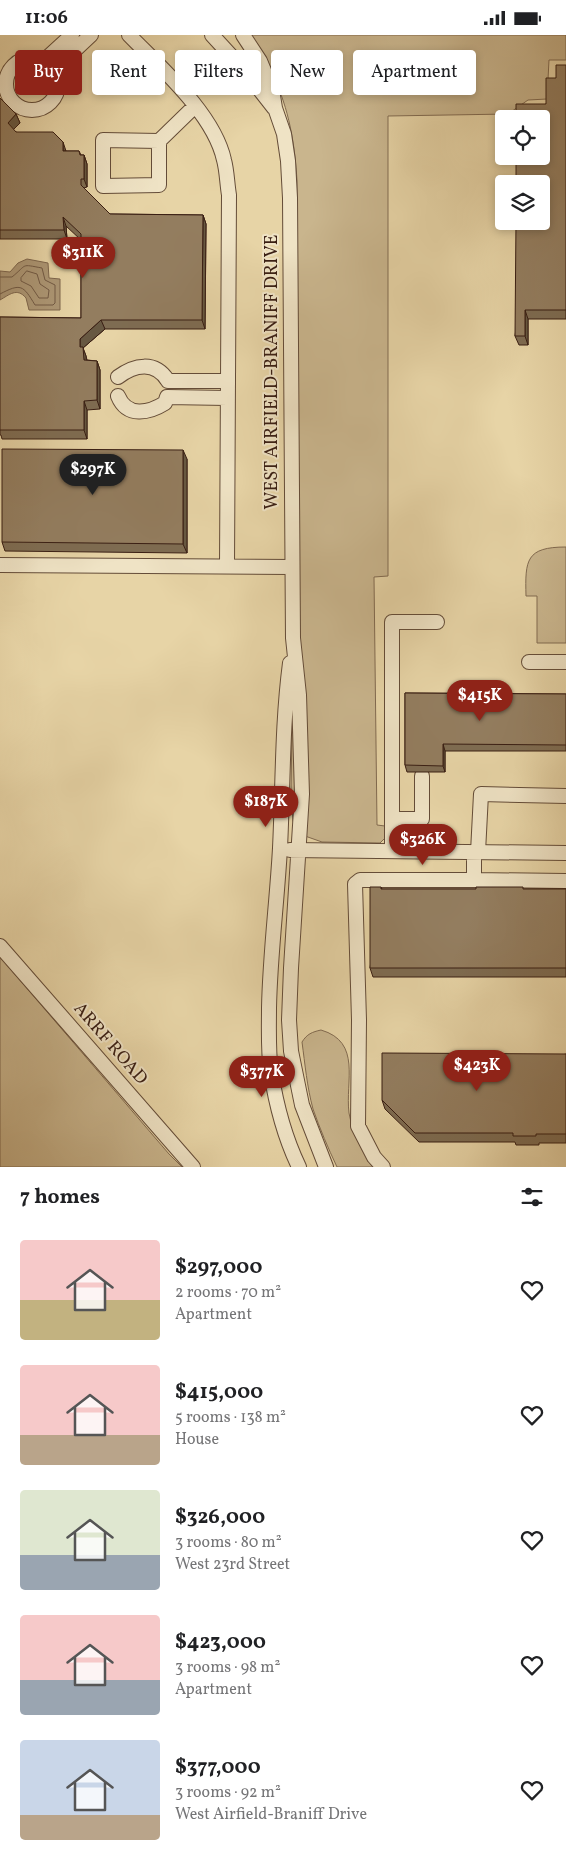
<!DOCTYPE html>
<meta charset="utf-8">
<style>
:root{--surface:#fff;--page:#f6f6f6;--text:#202124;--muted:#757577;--accent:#8f2418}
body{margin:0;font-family:Vollkorn,serif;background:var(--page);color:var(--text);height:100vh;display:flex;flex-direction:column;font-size:19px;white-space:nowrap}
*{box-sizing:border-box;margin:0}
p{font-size:16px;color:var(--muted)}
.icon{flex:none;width:28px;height:28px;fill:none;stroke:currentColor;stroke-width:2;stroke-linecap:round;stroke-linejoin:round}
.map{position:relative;height:1132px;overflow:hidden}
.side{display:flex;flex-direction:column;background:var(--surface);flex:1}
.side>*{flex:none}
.top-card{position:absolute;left:15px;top:15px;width:536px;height:45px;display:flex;gap:10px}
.buttons{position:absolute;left:495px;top:75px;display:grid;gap:10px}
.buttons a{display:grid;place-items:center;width:55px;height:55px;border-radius:5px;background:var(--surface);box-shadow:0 2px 8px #0003;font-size:25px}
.price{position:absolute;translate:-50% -42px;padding:0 11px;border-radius:18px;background:var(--accent);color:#fff;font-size:16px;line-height:32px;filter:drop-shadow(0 1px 2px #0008)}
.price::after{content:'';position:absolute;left:50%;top:30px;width:15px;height:11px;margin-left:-8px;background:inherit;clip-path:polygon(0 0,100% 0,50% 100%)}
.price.selected{background:#222;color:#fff}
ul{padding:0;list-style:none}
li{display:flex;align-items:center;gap:15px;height:125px;padding:0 20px}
li span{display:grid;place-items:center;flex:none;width:140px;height:100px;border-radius:5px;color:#555}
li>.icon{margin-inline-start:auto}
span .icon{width:60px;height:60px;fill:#fffc;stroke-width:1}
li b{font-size:21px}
h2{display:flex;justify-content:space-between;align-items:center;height:60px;padding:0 20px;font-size:21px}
.tag{padding:0 18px;border-radius:5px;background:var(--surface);box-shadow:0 2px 8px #0003;font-size:18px;line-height:45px}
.tag.selected{background:var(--accent);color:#fff}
.status{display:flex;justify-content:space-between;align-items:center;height:35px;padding:0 25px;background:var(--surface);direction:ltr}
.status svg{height:14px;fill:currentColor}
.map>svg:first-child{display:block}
</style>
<div class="status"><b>11:06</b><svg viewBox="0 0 49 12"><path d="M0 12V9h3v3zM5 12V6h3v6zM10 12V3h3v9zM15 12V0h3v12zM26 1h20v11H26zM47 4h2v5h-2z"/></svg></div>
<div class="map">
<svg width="566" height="1132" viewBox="0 0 566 1132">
<rect width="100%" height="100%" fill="#e7d4a6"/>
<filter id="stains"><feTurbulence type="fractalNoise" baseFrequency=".004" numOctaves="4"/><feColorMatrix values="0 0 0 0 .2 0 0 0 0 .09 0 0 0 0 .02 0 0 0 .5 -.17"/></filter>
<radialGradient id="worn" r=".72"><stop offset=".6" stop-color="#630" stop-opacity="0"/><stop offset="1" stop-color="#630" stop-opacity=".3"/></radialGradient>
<path fill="#c9b58d" stroke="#816a50" d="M250 0H566V25H549L547 64 528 65 508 79 388 81V541L374 542 377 790 385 791V803L380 808 322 807 305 801 298 795 293 786 291 760 297 335V146C295 110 289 73 273 41 266 27 257 14 250 0Z
M566 512V608H537V561H526C525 525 526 512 566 512Z
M0 922 169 1119 182 1132H0Z
M321 995C362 1007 345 1046 349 1078 352 1098 366 1115 377 1132H337C328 1113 320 1094 313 1074 307 1052 305 1029 302 1007 307 999 312 997 321 995Z"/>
<path fill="#ac9674" stroke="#7e664d" d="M27 224 48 228 49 243 60 244V275H29L26 263C17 252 9 260 0 265V236L10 237 18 228Z"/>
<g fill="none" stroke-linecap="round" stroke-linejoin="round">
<path stroke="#725a44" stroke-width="1" d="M27 236 37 239 40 249 49 255 48 263H39L31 251 21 246V243Z
M0 242H12C28 229 20 229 42 233L45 245 55 250V268L53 270H35C23 250 21 248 0 259"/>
<defs>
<path id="minor" d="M129 0C161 33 214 79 224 125 227 136 227 148 229 160L227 531
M212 0 245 36 274 73
M243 0 260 26 272 55 275 73 284 99 288 126 290 163 293 603 299 660 302 759 291 933 289 985 291 1016 302 1070 326 1132
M6 49a26 26 0 1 1 52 0a26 26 0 1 1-52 0Z
M36 24H46L72 0
M55 38 57 32 91 0
M159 106V150L103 151V105L159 106 195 71
M118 342C134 330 155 325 168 346H227
M118 361C127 383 149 378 165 368L167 362 227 363
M0 530 292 532
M529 627H566
M290 628C282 689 283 752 280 813 277 867 270 920 269 973 269 994 268 1016 271 1037 276 1069 285 1103 299 1132
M392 784H422V741
M290 815 566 818
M392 816V587H437
M478 817 481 759 566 761
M474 845 566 846
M0 911 193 1132
M383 1132 374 1122 358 1091 359 985 355 849 360 845H474V817"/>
</defs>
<use href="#minor" stroke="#644c38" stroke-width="16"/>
<use href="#minor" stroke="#efe3c5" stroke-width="14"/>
</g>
<path fill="#7e6c52" stroke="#391e13" d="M566 30V284H528V310H519L515 301 546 69 556 43Z
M0 63 16 79 20 88 13 94 16 97 66 116H79L81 120H84L87 129V152L84 153 110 179 203 180 206 189 205 294H105L83 313 86 321 87 325 97 326 100 335V374L87 375V404H2L1 400H0V282L81 283V205L66 191 67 204H0Z
M187 424V518L5 516 2 507Z
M405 658 566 659V716H445V737H407L405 730Z
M381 852 382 854H566V942H373L370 933Z
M566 1019V1108H539V1110H516L515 1107H419L385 1074 382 1065Z"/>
<path fill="#675842" stroke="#391e13" d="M16 79 20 88 11 97 8 88Z
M63 107 66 116H63Z
M84 120 87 129V152L84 144Z
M203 180 206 189 205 294 202 285Z
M63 182 66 191 67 204 64 195Z
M525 275 528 284V310L525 301Z
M101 285 105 294 83 313 86 321 87 334 80 312V304Z
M97 326 100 335V374L97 365Z
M84 366 87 375V404L84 395Z
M183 415 187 424V518L183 509Z
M443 709 445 716V737L443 731Z"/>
<path fill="#937d5f" stroke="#391e13" d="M556 30H566V275H525V301H515L516 186H541V149H516V121H541V84H516V69H546V43H556Z
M0 63 16 79 8 88 16 97H53L63 107V116H79L80 120H84V144H81V150L110 179 203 180 202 285H101L80 304V312H83L84 325 97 326V365L84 366V395H0V282L81 283V199L63 182 64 195H0Z
M2 414 183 415V509L2 507Z
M405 658 566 659V710L443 709V731L405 730Z
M370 852H381V854H476V852H523V854H566V933H370Z
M382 1018 566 1019V1099H536V1101H513V1098H415L382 1065Z"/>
<g text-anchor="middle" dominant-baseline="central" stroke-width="4" stroke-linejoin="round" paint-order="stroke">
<g font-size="18" fill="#391e13" stroke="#efe3c5">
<text transform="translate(272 337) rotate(-90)">WEST AIRFIELD-BRANIFF DRIVE</text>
<text transform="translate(110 1009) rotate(49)">ARRF ROAD</text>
</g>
</g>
<rect width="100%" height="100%" filter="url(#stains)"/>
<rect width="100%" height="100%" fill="url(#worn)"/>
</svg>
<div class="buttons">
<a><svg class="icon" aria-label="locate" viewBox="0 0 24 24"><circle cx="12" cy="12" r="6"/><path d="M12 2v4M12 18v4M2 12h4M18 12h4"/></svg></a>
<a><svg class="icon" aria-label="layers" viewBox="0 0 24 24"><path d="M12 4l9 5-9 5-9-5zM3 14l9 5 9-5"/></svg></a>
</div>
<b class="price" style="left:83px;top:244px">$311K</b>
<b class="price selected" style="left:93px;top:461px">$297K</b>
<b class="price" style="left:480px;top:687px">$415K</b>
<b class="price" style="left:266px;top:793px">$187K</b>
<b class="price" style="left:423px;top:831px">$326K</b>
<b class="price" style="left:477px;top:1057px">$423K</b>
<b class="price" style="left:262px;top:1063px">$377K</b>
<div class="top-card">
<a class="tag selected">Buy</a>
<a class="tag">Rent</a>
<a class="tag">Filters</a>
<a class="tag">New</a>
<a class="tag">Apartment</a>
</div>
</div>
<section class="side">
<h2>7 homes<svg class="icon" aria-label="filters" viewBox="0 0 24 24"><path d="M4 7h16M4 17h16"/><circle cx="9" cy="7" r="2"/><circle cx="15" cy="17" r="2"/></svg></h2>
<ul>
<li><span style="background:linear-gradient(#f6c9c9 60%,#c2b280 0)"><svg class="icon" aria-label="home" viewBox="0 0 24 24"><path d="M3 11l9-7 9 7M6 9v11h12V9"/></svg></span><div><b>$297,000</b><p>2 rooms · 70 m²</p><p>Apartment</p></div><svg class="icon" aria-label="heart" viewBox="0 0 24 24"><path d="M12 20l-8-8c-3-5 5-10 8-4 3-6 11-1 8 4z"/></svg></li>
<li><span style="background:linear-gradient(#f6c9c9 70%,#b9a48a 0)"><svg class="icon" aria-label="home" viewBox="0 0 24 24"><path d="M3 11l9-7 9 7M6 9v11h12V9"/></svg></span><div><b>$415,000</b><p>5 rooms · 138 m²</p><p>House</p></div><svg class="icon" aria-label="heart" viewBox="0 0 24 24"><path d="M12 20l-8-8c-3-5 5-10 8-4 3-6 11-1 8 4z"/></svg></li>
<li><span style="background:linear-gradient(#dfe7d0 65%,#9aa5b1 0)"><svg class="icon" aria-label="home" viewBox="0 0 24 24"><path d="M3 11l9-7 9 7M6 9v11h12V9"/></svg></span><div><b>$326,000</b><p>3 rooms · 80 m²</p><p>West 23rd Street</p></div><svg class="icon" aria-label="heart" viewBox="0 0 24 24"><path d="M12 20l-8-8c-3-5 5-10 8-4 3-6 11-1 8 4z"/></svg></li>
<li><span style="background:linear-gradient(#f6c9c9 65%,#9aa5b1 0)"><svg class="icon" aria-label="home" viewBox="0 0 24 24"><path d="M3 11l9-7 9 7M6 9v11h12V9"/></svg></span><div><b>$423,000</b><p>3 rooms · 98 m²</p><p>Apartment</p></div><svg class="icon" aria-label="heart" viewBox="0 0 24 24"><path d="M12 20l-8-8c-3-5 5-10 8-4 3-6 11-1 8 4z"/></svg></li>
<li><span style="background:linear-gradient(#c9d6e8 75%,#b9a48a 0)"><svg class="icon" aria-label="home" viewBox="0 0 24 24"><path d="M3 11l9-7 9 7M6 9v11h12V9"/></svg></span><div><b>$377,000</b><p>3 rooms · 92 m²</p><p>West Airfield-Braniff Drive</p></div><svg class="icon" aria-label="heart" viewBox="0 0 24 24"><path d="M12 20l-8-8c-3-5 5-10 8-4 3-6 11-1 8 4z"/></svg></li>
</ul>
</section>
